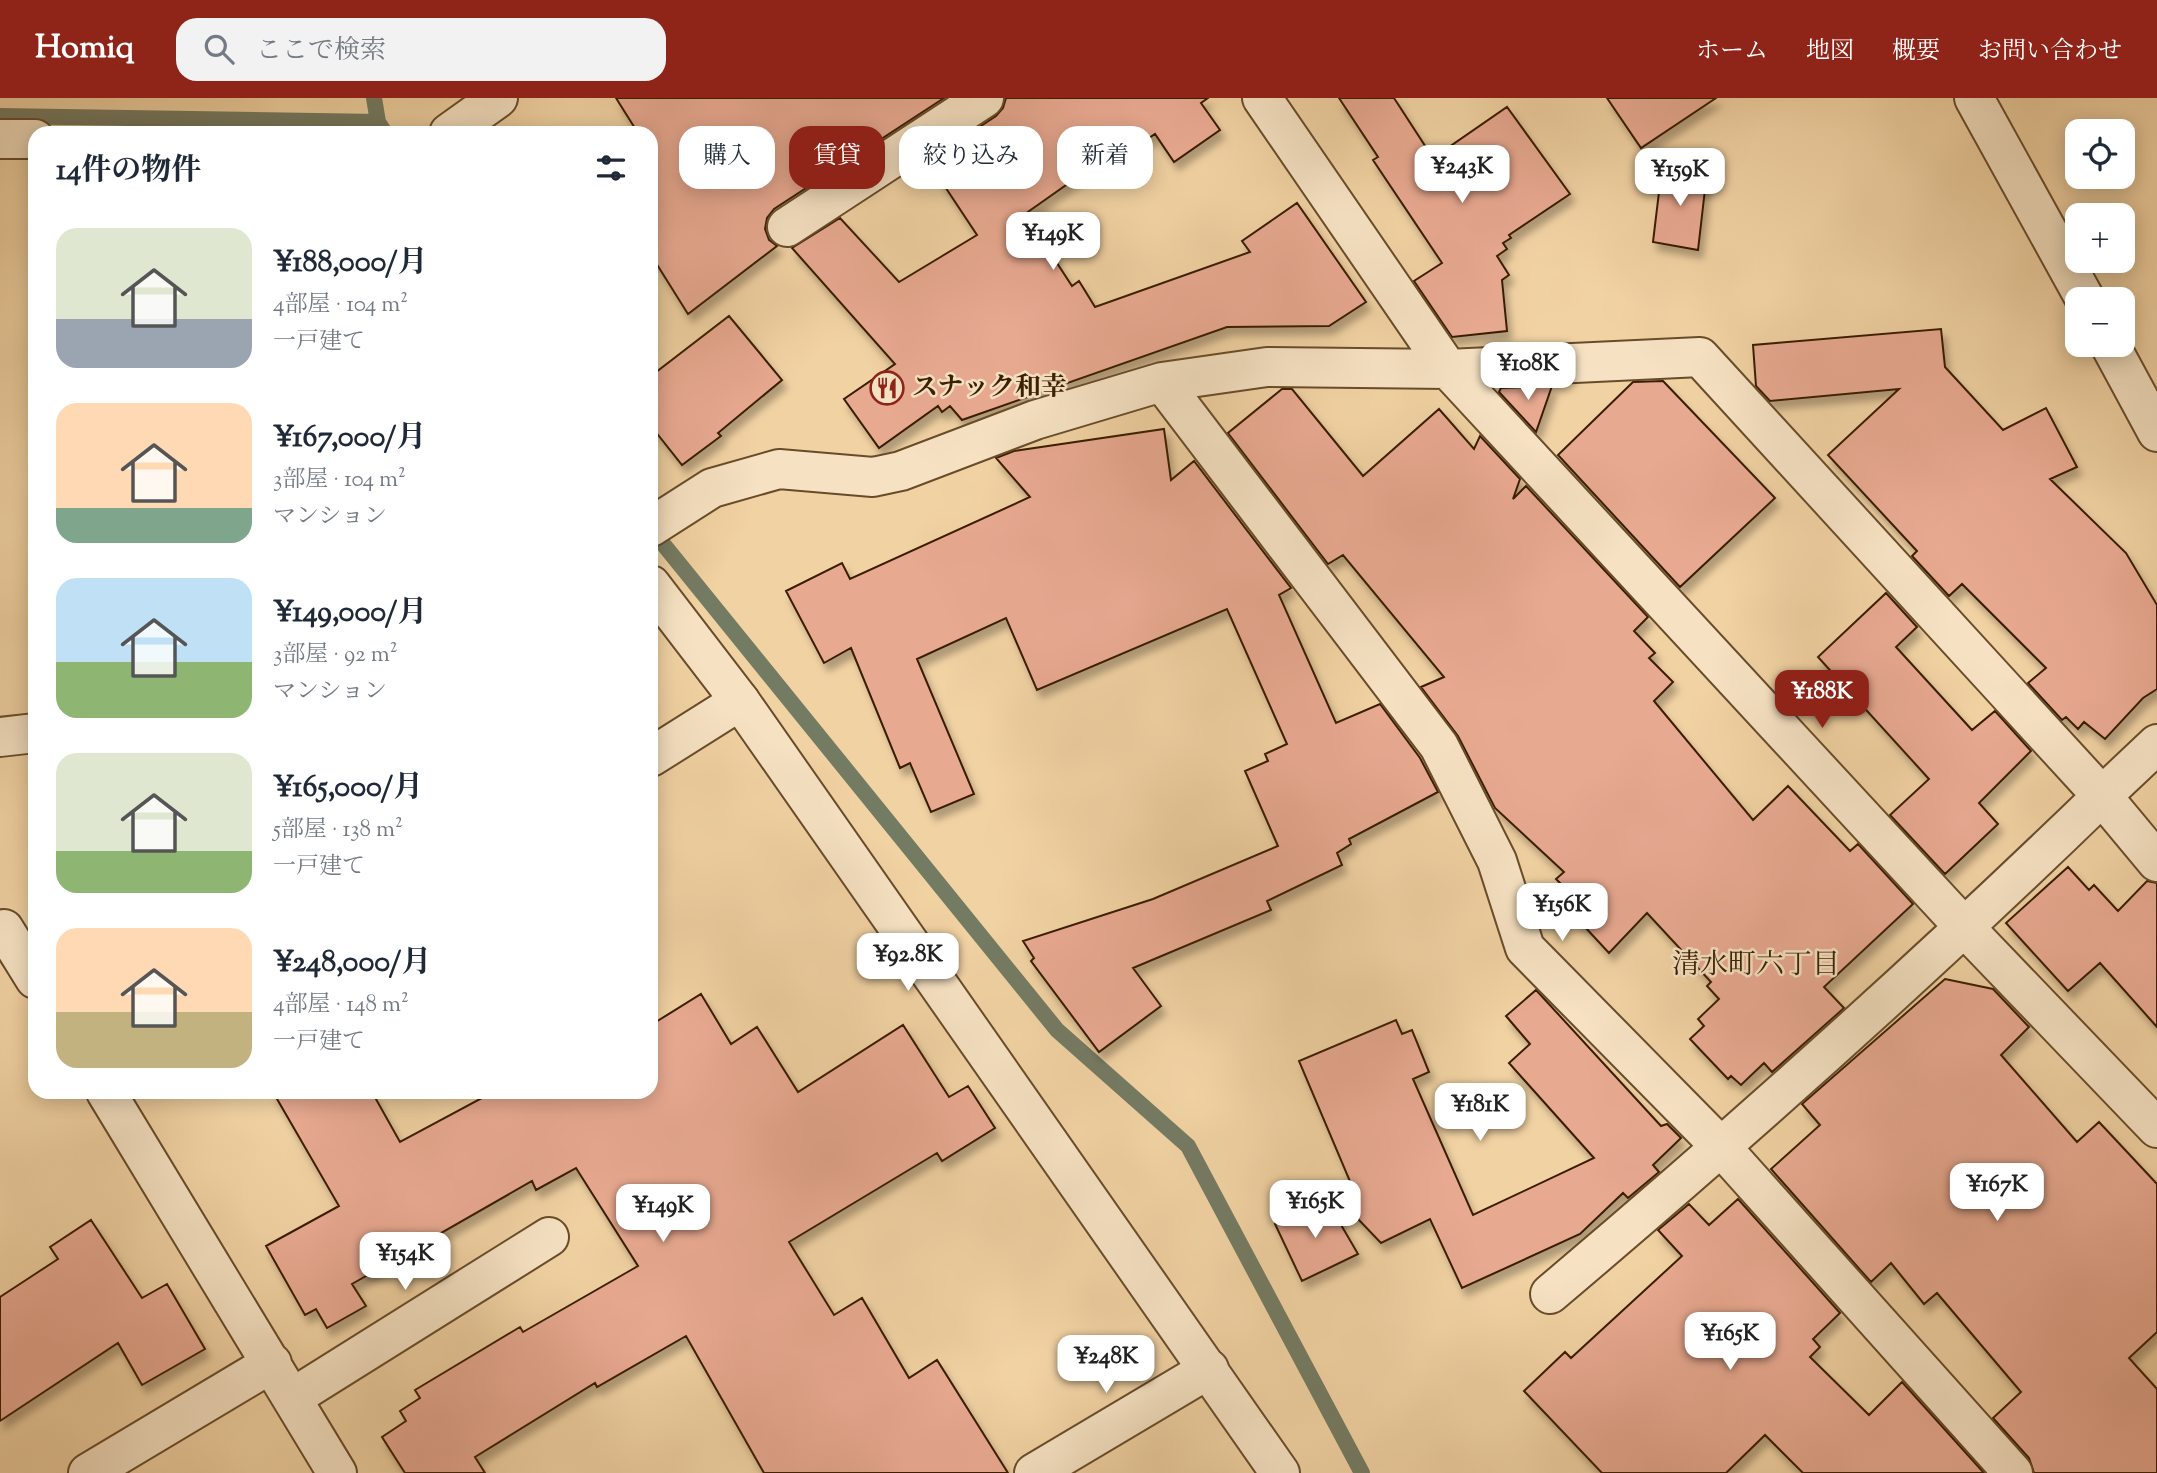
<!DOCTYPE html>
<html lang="ja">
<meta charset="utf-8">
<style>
:root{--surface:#fff;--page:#f2f2f3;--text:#1f2937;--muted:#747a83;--accent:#8f2418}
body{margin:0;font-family:"Sorts Mill Goudy","Noto Serif JP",serif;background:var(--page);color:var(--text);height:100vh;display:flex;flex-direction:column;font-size:26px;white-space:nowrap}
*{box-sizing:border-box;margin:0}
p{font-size:23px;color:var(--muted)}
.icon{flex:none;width:38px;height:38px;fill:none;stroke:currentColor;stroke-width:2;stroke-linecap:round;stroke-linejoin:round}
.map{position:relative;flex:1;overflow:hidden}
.drawer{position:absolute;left:28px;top:28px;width:630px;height:973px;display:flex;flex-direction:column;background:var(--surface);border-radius:21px;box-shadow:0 4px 18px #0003}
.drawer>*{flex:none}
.banner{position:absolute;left:679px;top:28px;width:665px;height:63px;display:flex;gap:14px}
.fabs{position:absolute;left:2065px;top:21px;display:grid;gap:14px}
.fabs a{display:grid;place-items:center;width:70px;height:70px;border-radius:14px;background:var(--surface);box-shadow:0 4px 18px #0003;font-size:35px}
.price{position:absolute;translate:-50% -60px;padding:0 16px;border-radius:14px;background:#fff;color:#222;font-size:23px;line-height:46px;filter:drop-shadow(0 2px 4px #0008)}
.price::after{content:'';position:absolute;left:50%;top:42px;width:21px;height:16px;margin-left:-10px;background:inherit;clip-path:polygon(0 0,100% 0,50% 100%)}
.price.selected{background:var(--accent);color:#fff}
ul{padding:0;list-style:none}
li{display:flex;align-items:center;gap:21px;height:175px;padding:0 28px}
li span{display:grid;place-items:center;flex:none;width:196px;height:140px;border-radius:21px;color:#555}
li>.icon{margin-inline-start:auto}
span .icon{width:84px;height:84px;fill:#fffc;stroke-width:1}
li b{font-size:30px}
h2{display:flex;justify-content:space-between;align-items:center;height:84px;padding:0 28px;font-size:30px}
.pill{padding:0 24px;border-radius:21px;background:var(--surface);box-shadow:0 4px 18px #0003;font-size:24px;line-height:63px}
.pill.selected{background:var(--accent);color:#fff}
header{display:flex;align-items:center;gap:42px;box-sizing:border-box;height:98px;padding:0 35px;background:var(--accent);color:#fff}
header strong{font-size:33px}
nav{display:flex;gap:38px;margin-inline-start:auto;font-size:24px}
.search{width:490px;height:63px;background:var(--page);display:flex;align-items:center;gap:18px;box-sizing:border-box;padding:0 24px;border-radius:21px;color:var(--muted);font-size:26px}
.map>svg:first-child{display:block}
</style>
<header>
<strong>Homiq</strong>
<div class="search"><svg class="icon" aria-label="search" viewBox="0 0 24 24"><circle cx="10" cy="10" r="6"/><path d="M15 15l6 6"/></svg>ここで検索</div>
<nav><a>ホーム</a><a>地図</a><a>概要</a><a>お問い合わせ</a></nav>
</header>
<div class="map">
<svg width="2157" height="1375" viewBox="0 0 2157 1375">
<defs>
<filter id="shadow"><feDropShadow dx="4.5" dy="8" stdDeviation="3.5" flood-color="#0004"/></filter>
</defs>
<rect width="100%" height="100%" fill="#f1d2a3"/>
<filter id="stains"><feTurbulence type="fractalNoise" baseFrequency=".00286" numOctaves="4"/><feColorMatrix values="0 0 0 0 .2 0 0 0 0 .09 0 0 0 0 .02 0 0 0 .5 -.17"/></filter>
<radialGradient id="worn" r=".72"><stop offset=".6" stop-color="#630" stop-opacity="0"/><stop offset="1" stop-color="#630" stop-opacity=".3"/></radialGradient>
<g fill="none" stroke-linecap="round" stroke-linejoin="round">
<path stroke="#747b63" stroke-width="16" d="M374 0 378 24
M0 18 378 24 385 35
M651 431 1057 932 1188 1048 1362 1375"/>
</g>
<path fill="#e8a991" stroke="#3a1f01" stroke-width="2" filter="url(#shadow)" d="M616 0H944L774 111 767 120 765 131 769 142 777 148 688 216 651 157V35H638Z
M1006 0H1208L1201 5 1220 32 1174 64 1155 36 1111 66 1106 59 1025 116 1072 188 1079 183 1095 209 1250 154 1242 143 1297 105 1366 204 1329 228 1227 229 962 322 950 308 942 314 938 308 879 350 844 301 895 266 792 150 840 120 899 184 977 137 928 63 996 18 1003 10Z
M1339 0H1394L1433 60 1507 9 1570 96 1509 137 1511 140 1503 145 1507 151 1497 158 1509 177 1502 182 1507 233 1452 239 1414 183 1442 165 1373 62 1378 59Z
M1607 0H1716L1641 50Z
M1662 69 1707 74 1698 152 1653 144Z
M729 218 782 282 718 335 721 338 682 367 651 328V278Z
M1941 231 1945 269 2003 332 2046 310 2077 369 2050 381 2126 455 2157 507V591L2143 600 2105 641 2084 624 2078 631 2066 619 2062 622 2028 585 2046 570 1962 486 1949 498 1912 458 1917 453 1828 357 1899 291 1770 303 1756 288 1753 247Z
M1663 283 1775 400 1680 489 1558 357 1633 284Z
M1552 288 1536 334 1499 294 1501 290Z
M1282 291H1292L1363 378 1439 311 1474 351 1480 338 1520 381 1513 401 1526 388 1648 519 1634 533 1655 555 1649 560 1673 584 1654 603 1753 722 1788 688 1850 753 1858 746 1913 806 1824 889 1844 910 1772 974 1764 965 1741 987 1731 978 1728 981 1690 941 1704 928 1698 921 1719 901 1707 888 1711 884 1647 815 1609 855 1559 801 1568 793 1556 781 1564 774 1495 710 1458 638 1421 589 1444 579 1343 457 1328 466 1228 335Z
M1164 331 1171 382 1194 363 1291 490 1279 497 1336 625 1380 606 1420 660 1438 694 1349 741 1351 746 1337 755 1342 767 1267 803 1271 812 1133 870 1161 908 1099 954 1031 863 1034 860 1023 843 1153 801 1278 748 1245 673 1268 663 1265 656 1287 646 1227 511 1037 592 1006 520 917 561 974 696 931 714 910 665 900 670 851 550 824 565 786 493 842 465 850 481 1030 399 996 360 1014 353Z
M1886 495 1917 529 1896 549 1972 632 1995 613 2031 653 1979 705 1998 726 1945 776 1890 717 1929 681 1818 559Z
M2068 769 2089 792 2094 787 2118 813 2147 783 2157 785V929L2100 865 2068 893 2006 825Z
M1945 881 1993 891 2029 929 2001 957 2077 1044 2099 1024 2157 1086V1234L2129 1260 2157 1291V1375H2034L2029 1360 1993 1320 2021 1294 1937 1195 1924 1206 1891 1165 1871 1184 1771 1071 1820 1027 1802 1006Z
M1536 892 1661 1028 1667 1026 1681 1040 1653 1067 1659 1074 1628 1100 1623 1095 1580 1136 1462 1190 1430 1121 1381 1145 1335 1097 1352 1088 1299 963 1396 922 1402 936 1412 932 1429 974 1413 981 1473 1117 1594 1060 1509 965 1530 946 1506 918Z
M701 896 731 946 757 929 798 994 903 927 949 999 968 988 995 1030 942 1063 937 1055 789 1144 834 1217 862 1200 909 1280 937 1262 1008 1375H764L686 1238 597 1289 595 1285 475 1359 485 1375H405L382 1339 406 1323 400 1313 420 1300 415 1292 520 1229 523 1234 638 1168 576 1070 536 1092 532 1083 352 1186 366 1208 327 1230 316 1211 305 1217 266 1148 339 1108 273 994H372L400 1044 493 994H651V927Z
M1326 1101 1358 1156 1302 1183 1275 1126Z
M1738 1101 1840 1215 1813 1241 1820 1249 1810 1259 1869 1317 1902 1284 1984 1375H1803L1765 1337 1726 1375H1602L1524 1293 1565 1254 1571 1260 1682 1158 1658 1132 1689 1106 1709 1127Z
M91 1122 142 1200 167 1186 205 1251 142 1287 118 1245 0 1323V1199L58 1161 50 1149Z"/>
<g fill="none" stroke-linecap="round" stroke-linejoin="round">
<defs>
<path id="minor" d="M1262 0 1448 271 1965 830 2157 1030
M1974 0 2085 201
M787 129 984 0
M2110 247 2157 334
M1162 284 1439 648 1497 763 1525 850 1722 1050 2013 1375
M651 429 712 390 779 371 873 379 901 373 1035 322 1162 284 1267 269 1448 271 1700 259 2102 698 2157 646
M0 639 35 635
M651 659 740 603
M0 833 4 831 35 881
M106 994 337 1375
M1550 1196C1739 1036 1924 871 2102 698L2157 764
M292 1300 549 1139
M88 1375 272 1265
M1034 1375 1209 1271"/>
<path id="tertiary" d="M449 35 498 0
M0 41H35
M651 487 740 603 1280 1375"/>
</defs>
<use href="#minor" stroke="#684c2a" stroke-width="42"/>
<use href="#tertiary" stroke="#684c2a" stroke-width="42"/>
<use href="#minor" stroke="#f6e2c3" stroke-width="38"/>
<use href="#tertiary" stroke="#f6e2c3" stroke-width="38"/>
</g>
<defs>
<symbol id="restaurant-ring" viewBox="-11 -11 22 22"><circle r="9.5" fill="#f6e2c3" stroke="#8f2418" stroke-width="1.5"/><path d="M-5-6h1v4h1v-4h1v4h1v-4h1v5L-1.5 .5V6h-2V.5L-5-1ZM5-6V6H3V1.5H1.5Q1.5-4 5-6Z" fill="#8f2418"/></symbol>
</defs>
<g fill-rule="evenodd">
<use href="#restaurant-ring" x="868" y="271" width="38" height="38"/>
</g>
<g text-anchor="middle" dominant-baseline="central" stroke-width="5" stroke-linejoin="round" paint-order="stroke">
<g font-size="26" font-weight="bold" fill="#3a1f01" stroke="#f6e2c3" text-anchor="start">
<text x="912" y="290">スナック和幸</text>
</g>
<g font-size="28" fill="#3a1f01" stroke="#f6e2c3">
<text x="1756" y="868">清水町六丁目</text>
</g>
</g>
<rect width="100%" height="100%" filter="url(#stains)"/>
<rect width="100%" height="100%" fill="url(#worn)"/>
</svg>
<div class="fabs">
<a><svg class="icon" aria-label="locate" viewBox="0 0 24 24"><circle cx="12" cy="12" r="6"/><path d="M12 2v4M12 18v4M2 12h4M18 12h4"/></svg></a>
<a>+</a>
<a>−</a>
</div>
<b class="price" style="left:1462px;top:107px">¥243K</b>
<b class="price" style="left:1680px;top:110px">¥159K</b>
<b class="price" style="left:1053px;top:174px">¥149K</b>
<b class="price" style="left:1528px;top:304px">¥108K</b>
<b class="price selected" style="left:1822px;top:632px">¥188K</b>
<b class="price" style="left:1562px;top:845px">¥156K</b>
<b class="price" style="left:908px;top:895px">¥92.8K</b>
<b class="price" style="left:1480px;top:1045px">¥181K</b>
<b class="price" style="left:1997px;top:1125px">¥167K</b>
<b class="price" style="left:1315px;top:1142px">¥165K</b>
<b class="price" style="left:663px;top:1146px">¥149K</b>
<b class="price" style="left:405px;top:1194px">¥154K</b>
<b class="price" style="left:1730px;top:1274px">¥165K</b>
<b class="price" style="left:1106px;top:1297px">¥248K</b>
<div class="banner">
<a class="pill">購入</a>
<a class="pill selected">賃貸</a>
<a class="pill">絞り込み</a>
<a class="pill">新着</a>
</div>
<section class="drawer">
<h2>14件の物件<svg class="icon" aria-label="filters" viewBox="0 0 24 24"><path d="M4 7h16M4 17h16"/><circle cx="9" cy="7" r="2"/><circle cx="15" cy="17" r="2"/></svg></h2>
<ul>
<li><span style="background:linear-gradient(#dfe7d0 65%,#9aa5b1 0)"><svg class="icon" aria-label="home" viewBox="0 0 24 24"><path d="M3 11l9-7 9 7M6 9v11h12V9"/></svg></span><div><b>¥188,000/月</b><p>4部屋 · 104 m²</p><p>一戸建て</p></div></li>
<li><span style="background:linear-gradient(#ffd9b3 75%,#7fa58c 0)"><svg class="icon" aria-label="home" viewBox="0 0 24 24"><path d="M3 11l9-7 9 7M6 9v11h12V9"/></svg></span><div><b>¥167,000/月</b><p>3部屋 · 104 m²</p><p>マンション</p></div></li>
<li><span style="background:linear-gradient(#bfe0f5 60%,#8fb573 0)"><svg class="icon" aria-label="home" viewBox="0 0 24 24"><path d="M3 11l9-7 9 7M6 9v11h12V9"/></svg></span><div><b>¥149,000/月</b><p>3部屋 · 92 m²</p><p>マンション</p></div></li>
<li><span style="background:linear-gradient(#dfe7d0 70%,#8fb573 0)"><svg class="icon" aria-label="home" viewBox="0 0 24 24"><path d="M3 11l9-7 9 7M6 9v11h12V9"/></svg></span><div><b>¥165,000/月</b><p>5部屋 · 138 m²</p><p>一戸建て</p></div></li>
<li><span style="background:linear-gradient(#ffd9b3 60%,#c2b280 0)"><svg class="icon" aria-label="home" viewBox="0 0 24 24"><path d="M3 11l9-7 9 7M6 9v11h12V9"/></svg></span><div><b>¥248,000/月</b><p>4部屋 · 148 m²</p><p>一戸建て</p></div></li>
</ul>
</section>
</div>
